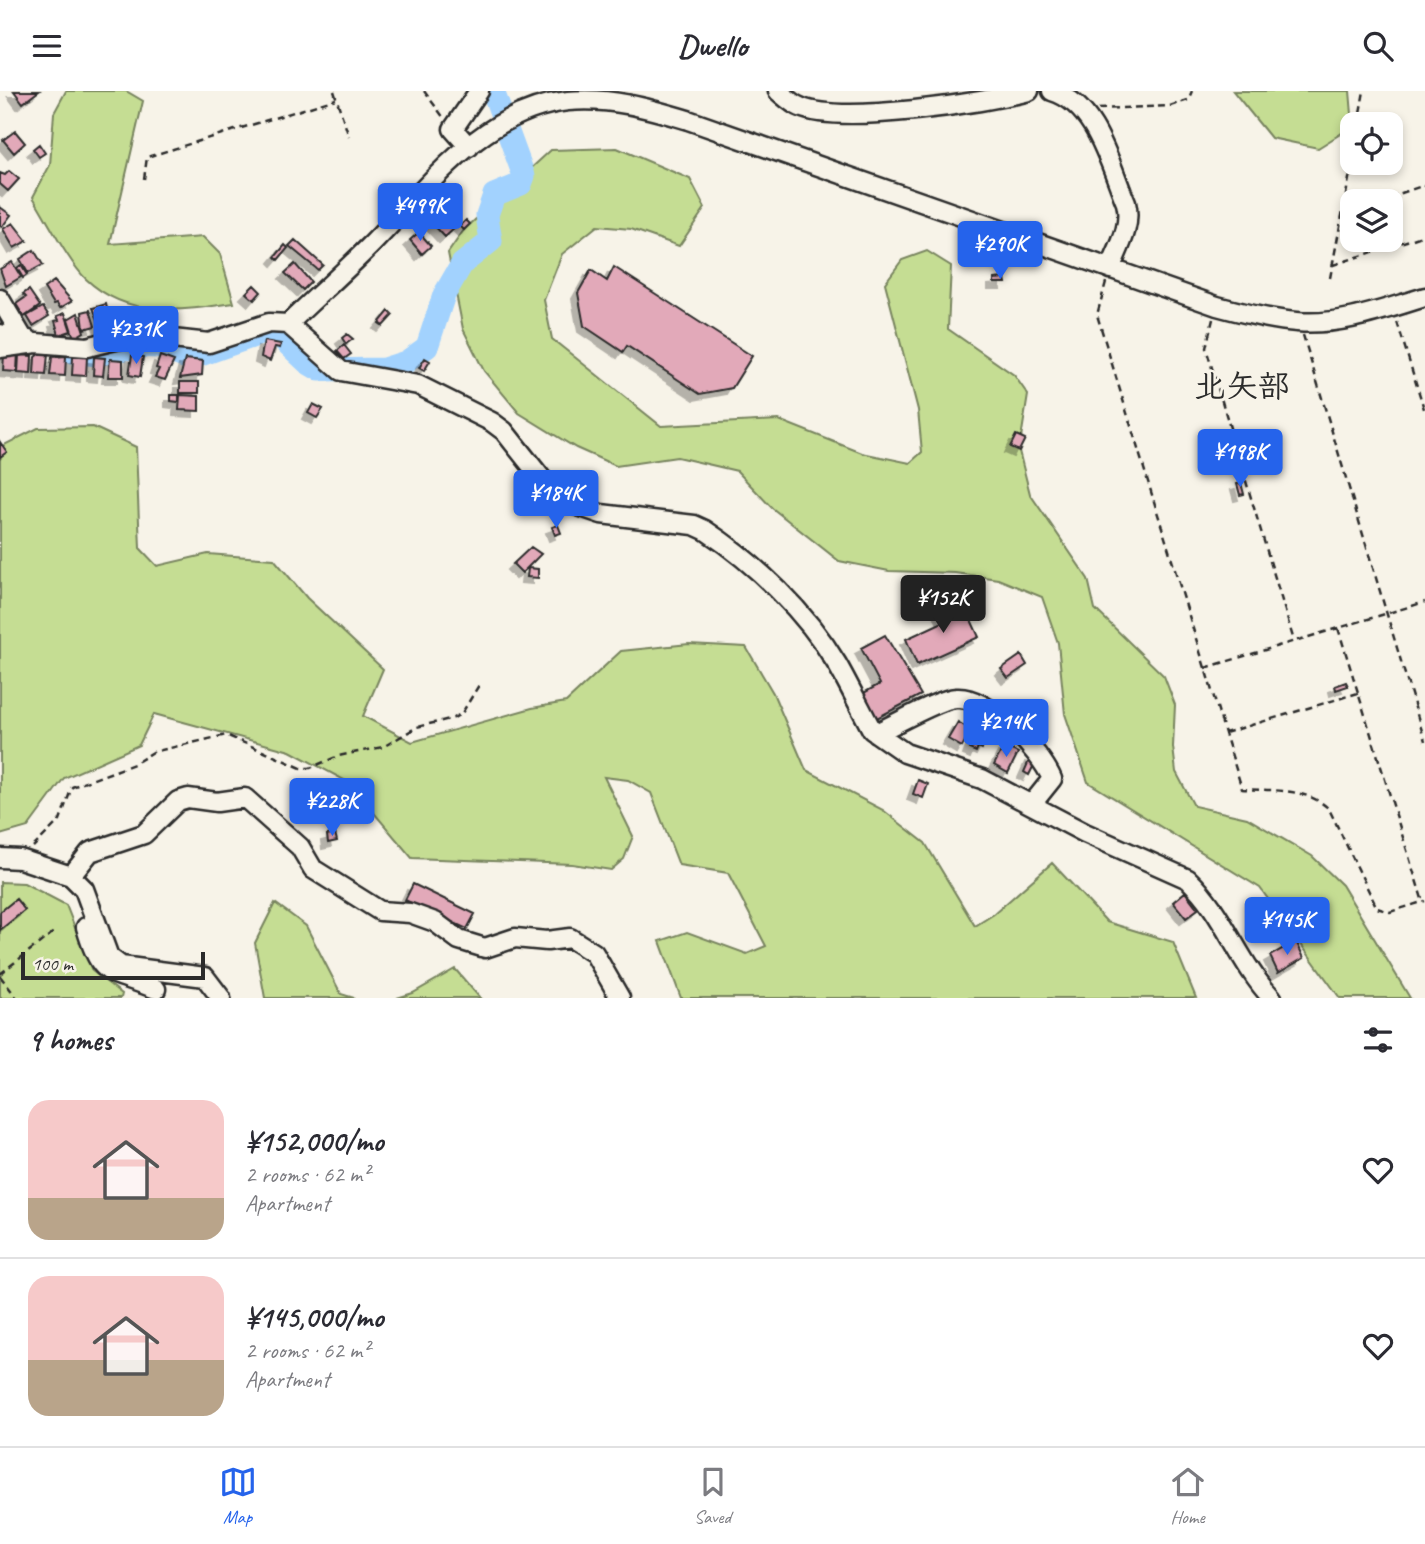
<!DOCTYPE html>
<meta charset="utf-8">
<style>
:root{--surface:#fff;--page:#f2f2f3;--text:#2b2b33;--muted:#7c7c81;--line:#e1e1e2;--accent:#2563eb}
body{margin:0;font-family:Caveat,"Klee One",sans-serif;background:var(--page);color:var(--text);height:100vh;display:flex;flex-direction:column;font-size:26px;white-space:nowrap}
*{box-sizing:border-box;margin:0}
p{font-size:23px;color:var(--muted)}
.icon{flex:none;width:38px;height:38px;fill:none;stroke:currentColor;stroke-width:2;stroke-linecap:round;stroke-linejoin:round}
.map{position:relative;height:907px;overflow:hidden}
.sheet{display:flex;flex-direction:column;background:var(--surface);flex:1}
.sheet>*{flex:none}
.fabs{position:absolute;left:1340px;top:21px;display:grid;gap:14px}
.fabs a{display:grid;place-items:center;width:63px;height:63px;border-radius:14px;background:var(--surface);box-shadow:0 4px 10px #0003;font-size:35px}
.scale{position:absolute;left:21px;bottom:18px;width:184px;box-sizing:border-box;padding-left:7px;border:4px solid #2b2b2b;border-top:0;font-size:19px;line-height:24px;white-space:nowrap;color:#2b2b2b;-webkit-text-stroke:5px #f7f3e8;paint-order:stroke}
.price{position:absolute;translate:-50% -60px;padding:0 16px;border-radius:7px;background:var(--accent);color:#fff;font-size:23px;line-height:46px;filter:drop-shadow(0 2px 4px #0008)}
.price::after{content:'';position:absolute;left:50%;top:42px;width:21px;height:16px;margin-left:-10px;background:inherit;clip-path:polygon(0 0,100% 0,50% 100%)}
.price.selected{background:#222;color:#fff}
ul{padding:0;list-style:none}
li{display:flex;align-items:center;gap:21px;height:175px;padding:0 28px}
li+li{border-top:2px solid var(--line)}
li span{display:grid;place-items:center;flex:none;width:196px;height:140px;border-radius:21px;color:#555}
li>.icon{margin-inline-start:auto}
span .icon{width:84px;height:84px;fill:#fffc;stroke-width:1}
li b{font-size:30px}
h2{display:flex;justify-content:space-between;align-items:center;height:84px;padding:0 28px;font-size:30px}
header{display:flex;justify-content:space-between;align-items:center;height:91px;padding:0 28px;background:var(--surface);font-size:32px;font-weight:700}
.tab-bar{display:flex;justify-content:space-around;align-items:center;height:98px;border-top:2px solid var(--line);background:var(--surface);font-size:19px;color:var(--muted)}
.tab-bar a{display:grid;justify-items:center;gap:4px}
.tab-bar .selected{color:var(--accent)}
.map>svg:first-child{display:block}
</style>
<header><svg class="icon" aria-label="menu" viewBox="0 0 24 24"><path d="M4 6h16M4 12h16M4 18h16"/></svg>Dwello<svg class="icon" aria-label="search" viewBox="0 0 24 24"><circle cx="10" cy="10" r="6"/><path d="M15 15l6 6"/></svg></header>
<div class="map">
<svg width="1425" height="907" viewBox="0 0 1425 907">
<defs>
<filter id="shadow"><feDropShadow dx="-6" dy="6" stdDeviation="0" flood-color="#0004"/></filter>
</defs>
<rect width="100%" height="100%" fill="#f7f3e8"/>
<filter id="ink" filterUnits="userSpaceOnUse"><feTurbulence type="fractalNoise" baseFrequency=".0143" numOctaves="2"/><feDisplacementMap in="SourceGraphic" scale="14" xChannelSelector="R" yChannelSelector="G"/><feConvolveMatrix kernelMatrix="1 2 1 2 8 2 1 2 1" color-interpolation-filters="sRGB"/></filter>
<g filter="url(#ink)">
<path fill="#c5dd93" stroke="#78845f" stroke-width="2" d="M66 0H126L143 10 110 153 203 146 220 163 234 212C181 220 128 228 86 188 69 172 47 128 33 106L50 74 54 22Z
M1233 0H1350L1353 35 1318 57 1271 47Z
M617 57 690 88 705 117 679 155 631 138 597 135 562 163 544 209 552 248 661 335 779 329 862 362 910 372 922 361 918 319 885 192 902 169 927 160 951 175 948 238 1014 284 1028 304 1019 360 1030 403 1088 488 1095 518 1164 585 1175 614 1173 656 1176 681 1194 715 1247 727 1312 765 1342 794 1410 907H1340L1260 797 1088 691 1065 623 1058 552 1042 506 998 488 955 482 889 480 839 470 772 417 737 380 677 366 616 375 576 357 519 322 484 280 463 238 448 162 464 139 551 59Z
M93 336 136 356 140 457 157 475 208 463 274 468 307 507 383 578 363 625 412 651 532 617 566 611 621 560 689 553 746 556 773 602 806 679 883 719 925 752 975 835 994 823 1052 772 1107 831 1173 851 1196 907H681L660 850 687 841 747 863 766 855 728 782 679 774 651 702 628 689 604 686 633 745 624 768 611 779 572 773 412 767 348 691 290 660 154 623 139 654 64 687 28 736 0 744V356L38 337Z
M0 791 24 792 66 814 92 880 122 903 121 907H0Z
M275 812 306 835 341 903 354 907H265L255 852Z
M455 878 480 907H397L413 902Z"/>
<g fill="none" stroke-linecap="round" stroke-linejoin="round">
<path stroke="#a2d2fe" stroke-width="23" d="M63 260 97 264 140 255 158 256 184 266 198 265 260 243 276 242 308 272 320 279 384 278 406 271 427 256 444 204 462 173 491 150 487 124 494 104 521 93 524 85 493 0"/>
</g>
<path fill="#e2a9b9" stroke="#2b2b2b" stroke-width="2" filter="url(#shadow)" d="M14 0H39L23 12Z
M15 40 25 52 14 62 3 49Z
M39 53 45 62 39 66 33 58Z
M9 80 19 88 8 100 0 93V82L5 84Z
M0 116 11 124 2 136 0 135Z
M441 124 454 138 445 146 432 132Z
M466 129 470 133 464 139 460 135Z
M13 132 27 150 14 157 3 138Z
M419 141 431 155 422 163 410 149Z
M295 149 323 174 318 179 289 155Z
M285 154 288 157 278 169 275 166Z
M34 159 43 174 28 182 20 168Z
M12 171 21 186 6 195 0 178Z
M295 173 311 191 303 199 285 182Z
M21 174 27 184 23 187 17 177Z
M614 176 752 265 732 297 700 303 627 255 623 261 584 235 578 202 591 179 607 190Z
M1005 187 1006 192H994V188Z
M54 190 72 210 60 217 57 212 54 213 44 197Z
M254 194 261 201 254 209 246 202Z
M29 199 40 215 24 226 16 213 26 206 23 203Z
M106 213 112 240 104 243 93 217Z
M43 216 49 225 33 235 27 225Z
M90 219 95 235 84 238 82 221Z
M389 220 393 224 383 235 379 232Z
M65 222 71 240 59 244 55 230 59 229 57 225Z
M78 222 84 241 74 247 68 228Z
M347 243 353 248 346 253 342 247Z
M264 250 281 253 280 257 275 256 270 270 261 266Z
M344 254 351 263 344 268 337 260Z
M18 260 17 281 3 280 4 263Z
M39 263H48L46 284 34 283 35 266Z
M19 264 32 265 31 283 18 282Z
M132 264 143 266 140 286 129 284Z
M66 265 65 285 50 284 52 266Z
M160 265 174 270 165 289 155 286 159 278 156 277Z
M73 266H87L86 285 72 284Z
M94 266 105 267 103 285 93 284Z
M425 267 430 270 424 280 419 277Z
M110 268 123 269V286H108Z
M185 268 203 270 202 284 180 287Z
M180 291H199V302H180Z
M171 304H179V311L171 310Z
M180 304 199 305V320L179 319Z
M313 313 323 318 317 327 308 322Z
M1016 344 1025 348 1019 360 1010 356Z
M0 351 7 361 0 366Z
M1241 392 1244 403 1240 404 1237 393Z
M558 434 561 442 555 444 552 436Z
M531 456 541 463 522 482 513 473Z
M528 477 538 478V487L527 486Z
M952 510 958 524 967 520 979 546 917 574 906 548 945 530 939 516Z
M885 544 921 604 873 629 860 604 880 593 861 557Z
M1021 564 1027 574 1008 587 1001 578Z
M1346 591 1348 595 1336 599 1335 595Z
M958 631 971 639 962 656 948 648Z
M974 645 986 650 982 658 978 656 976 661 969 658Z
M1004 655 1018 662 1008 682 994 674Z
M1031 665 1037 668 1029 684 1024 681Z
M918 689 928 693 923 707 913 703Z
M335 742 337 750 328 752 327 744Z
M413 793 475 823 467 838 405 809Z
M1185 801 1198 818 1186 827 1173 811Z
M16 808 25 819 0 839V821Z
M1296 850 1304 867 1278 882 1270 865Z"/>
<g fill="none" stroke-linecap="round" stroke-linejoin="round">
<defs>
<path id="minor" d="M778 0C784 5 792 13 800 16 841 34 983 12 1029 0
M1052 0C1096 13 1110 74 1126 112 1132 135 1119 156 1110 178
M469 56 453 38 479 0
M0 208 23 247
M288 233C315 207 343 182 369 156 426 99 481 19 568 10 610 6 648 17 688 29L1217 215C1243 222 1270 229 1297 231 1340 235 1385 218 1425 206
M0 243 29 249
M0 257 36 252 87 256 136 244 209 252 269 232 288 233 341 280 418 294 492 331 504 340 546 393 572 413 601 423 694 434 705 439C755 472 806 521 837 573 849 594 860 617 872 639L905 662 982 688 1085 742 1188 788C1224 822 1238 871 1272 907
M876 642C895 634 938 608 956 607 988 604 1041 661 1052 688L1032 713
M0 767 20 768 71 785 84 798 109 866 121 875 205 886 221 907
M71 785 90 761 144 743 178 710 188 707 217 711 245 707 300 756 313 778 380 820 410 822 435 831 459 849 485 857 515 847 547 850 570 847 594 862 620 907
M86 836C101 890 111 879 156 898"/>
</defs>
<use href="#minor" stroke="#2b2b2b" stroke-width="23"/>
<path stroke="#2b2b2b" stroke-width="2.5" stroke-dasharray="7 5" stroke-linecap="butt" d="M334 0 349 46
M424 0 444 27
M1098 18 1170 15 1188 9 1192 0
M1358 33 1364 0
M144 88 147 66 336 8
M1378 110 1425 94
M1344 122 1353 119
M1333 174 1425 144
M1330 187 1353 67
M1106 191 1097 224 1242 698C1272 700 1306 696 1329 718L1377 817 1390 821 1425 810
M1213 228 1206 257 1294 550
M1397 231 1425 321
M1303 244 1425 650
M1338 537 1423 811
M1205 577 1425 511
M1225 642 1358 602
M33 756 60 729 72 696 134 673 153 661 226 644 301 677H310L338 665 383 656 417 636 454 627 462 622 479 594
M0 883 55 840
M0 885 17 907"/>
<use href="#minor" stroke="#f7f3e8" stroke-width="18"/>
</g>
</g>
<g text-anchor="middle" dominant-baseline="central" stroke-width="5" stroke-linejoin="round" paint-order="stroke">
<g font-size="32" font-weight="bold" fill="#2b2b2b" stroke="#f7f3e8">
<text x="1242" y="295">北矢部</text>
</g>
</g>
</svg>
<div class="fabs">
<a><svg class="icon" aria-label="locate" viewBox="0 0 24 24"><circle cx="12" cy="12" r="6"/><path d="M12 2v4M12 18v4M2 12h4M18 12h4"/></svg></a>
<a><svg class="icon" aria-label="layers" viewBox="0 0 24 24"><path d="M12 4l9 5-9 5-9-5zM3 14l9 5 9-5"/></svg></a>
</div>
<div class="scale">100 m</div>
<b class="price" style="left:420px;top:152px">¥499K</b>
<b class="price" style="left:1000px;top:190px">¥290K</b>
<b class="price" style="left:136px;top:275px">¥231K</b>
<b class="price" style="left:1240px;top:398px">¥198K</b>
<b class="price" style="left:556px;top:439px">¥184K</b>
<b class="price selected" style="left:943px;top:544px">¥152K</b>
<b class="price" style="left:1006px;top:668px">¥214K</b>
<b class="price" style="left:332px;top:747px">¥228K</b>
<b class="price" style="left:1287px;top:866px">¥145K</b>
</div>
<section class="sheet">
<h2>9 homes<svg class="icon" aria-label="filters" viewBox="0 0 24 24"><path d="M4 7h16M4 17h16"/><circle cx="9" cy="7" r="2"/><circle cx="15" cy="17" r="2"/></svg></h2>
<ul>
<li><span style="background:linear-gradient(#f6c9c9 70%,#b9a48a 0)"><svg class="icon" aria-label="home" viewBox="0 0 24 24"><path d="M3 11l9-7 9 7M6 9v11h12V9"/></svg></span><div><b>¥152,000/mo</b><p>2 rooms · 62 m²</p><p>Apartment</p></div><svg class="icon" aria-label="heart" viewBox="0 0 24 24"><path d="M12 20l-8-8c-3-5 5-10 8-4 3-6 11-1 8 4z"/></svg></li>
<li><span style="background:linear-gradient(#f6c9c9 60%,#b9a48a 0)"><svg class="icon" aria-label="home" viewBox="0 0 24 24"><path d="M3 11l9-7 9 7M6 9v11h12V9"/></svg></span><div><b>¥145,000/mo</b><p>2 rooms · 62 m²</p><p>Apartment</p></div><svg class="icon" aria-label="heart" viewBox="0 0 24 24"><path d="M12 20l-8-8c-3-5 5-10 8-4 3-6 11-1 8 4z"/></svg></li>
</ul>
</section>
<nav class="tab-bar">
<a class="selected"><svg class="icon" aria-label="map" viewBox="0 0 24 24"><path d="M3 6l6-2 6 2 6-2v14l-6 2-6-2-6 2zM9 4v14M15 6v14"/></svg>Map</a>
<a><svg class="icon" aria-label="saved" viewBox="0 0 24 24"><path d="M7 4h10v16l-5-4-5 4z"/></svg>Saved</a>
<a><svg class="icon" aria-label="home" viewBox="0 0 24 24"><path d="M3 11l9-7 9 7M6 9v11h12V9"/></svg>Home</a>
</nav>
